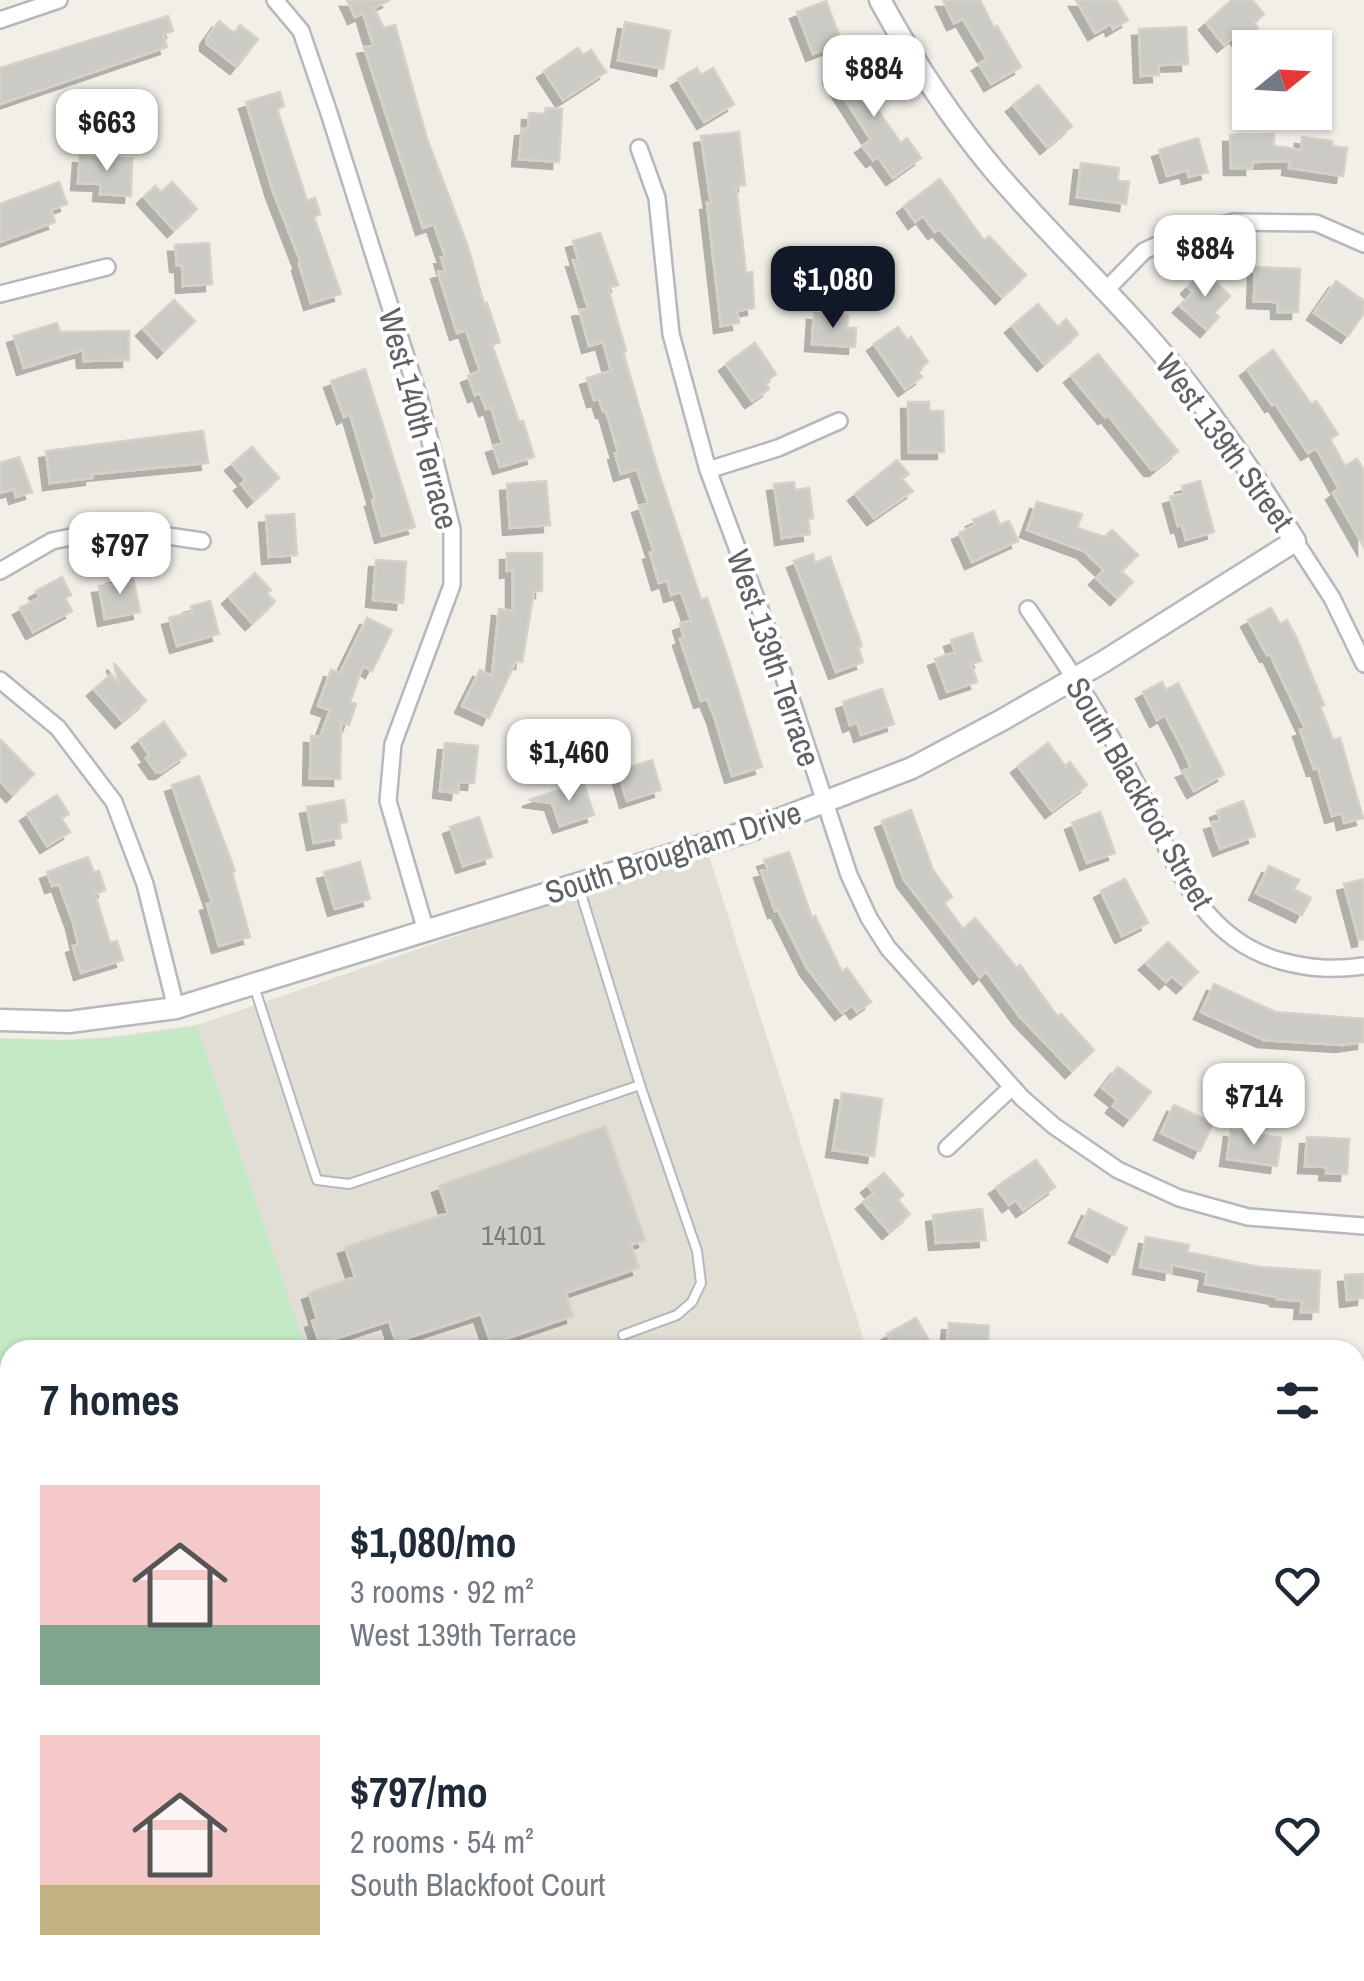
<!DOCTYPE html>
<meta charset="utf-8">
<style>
:root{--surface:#fff;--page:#f6f6f7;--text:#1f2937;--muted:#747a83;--accent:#111827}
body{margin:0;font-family:"Archivo Narrow",sans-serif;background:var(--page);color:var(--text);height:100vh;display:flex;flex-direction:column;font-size:38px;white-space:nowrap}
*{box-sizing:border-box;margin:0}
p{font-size:32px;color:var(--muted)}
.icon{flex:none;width:55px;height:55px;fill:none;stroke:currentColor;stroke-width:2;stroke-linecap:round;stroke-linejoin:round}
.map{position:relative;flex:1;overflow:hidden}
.drawer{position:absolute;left:0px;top:1340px;width:1365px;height:642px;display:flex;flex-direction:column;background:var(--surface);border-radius:30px 30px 0 0;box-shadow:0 2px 8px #0004}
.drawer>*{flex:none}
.needle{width:65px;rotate:72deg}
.tools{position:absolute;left:1232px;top:30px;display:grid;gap:20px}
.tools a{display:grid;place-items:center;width:100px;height:100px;border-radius:0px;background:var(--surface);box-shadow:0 2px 8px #0004;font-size:50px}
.price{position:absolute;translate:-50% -85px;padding:0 22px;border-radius:20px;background:#fff;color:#222;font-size:32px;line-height:65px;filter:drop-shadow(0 2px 5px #0008)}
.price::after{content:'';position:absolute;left:50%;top:60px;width:30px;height:22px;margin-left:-15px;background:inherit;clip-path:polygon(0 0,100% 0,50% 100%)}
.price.active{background:var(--accent);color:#fff}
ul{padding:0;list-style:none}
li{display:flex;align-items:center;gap:30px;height:250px;padding:0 40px}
li span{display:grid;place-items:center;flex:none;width:280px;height:200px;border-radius:0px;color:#555}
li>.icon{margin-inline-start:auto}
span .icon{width:120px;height:120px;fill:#fffc;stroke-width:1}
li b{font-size:42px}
h2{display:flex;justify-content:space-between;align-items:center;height:120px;padding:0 40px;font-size:42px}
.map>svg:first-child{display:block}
</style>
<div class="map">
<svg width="1364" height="1981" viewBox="0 0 1364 1981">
<defs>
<filter id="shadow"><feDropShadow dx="-7" dy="7" stdDeviation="0" flood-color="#0004"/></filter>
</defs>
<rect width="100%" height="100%" fill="#f1efe8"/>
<path fill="#e1ded6" d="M707 850 867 1350H10V1972L581 1973 555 1981H0V1038L62 1040 110 1037 197 1025Z"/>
<path fill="#c5e8c5" d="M197 1025 306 1350H10V1494L0 1497V1038C65 1045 133 1038 197 1025Z
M10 1577V1721L0 1724V1580Z
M1364 1815V1981H978L975 1973 1355 1972V1818Z"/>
<path fill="#cccac5" stroke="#d6d1c6" stroke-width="2.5" filter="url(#shadow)" d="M347 0H390L374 8 384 28 395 25 427 139 468 247 484 304 487 303 500 342 492 345 519 422 523 421 534 457 500 467 493 446 502 443 491 407 486 409 480 393 475 395 468 376 480 371 466 330 457 333 438 272 445 270 441 257 445 256 434 224 423 228 364 47 373 45 363 13 355 17Z
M943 0H980L994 28 997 26 1021 67 991 84 979 64 987 59 963 19 954 23Z
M1076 0H1116L1128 20 1113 29 1111 24 1095 33Z
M1232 0H1252L1264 14 1254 23 1258 28 1242 42 1236 35 1224 45 1206 23Z
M826 1 842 43 813 54 797 12Z
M168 16 173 31 163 34 167 47 0 104V68Z
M219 21 234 33 240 25 258 39 237 67 207 44V38Z
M625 22 670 31 663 69 618 60Z
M1186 27 1188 64 1158 65 1159 75 1141 76 1139 29Z
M578 48 583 55 591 50 606 72 563 100 544 71Z
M856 59 883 102 875 107 901 143 907 138 921 158 893 178 878 157 873 160 862 146 871 140 830 76Z
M697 68 701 75 713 68 734 104 704 122 678 79Z
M1038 85 1072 126 1047 147 1013 105Z
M280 92 284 106 277 109 307 201 315 198 320 214 314 217 341 294 311 303 299 264 301 263 273 191 246 102Z
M546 108 562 109 559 162 519 159 522 129H528L529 113 545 114Z
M739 132 745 185 736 186 746 273 752 272 754 308 737 311 739 323 721 326 707 203H711L701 136Z
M1274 134V146L1301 150 1302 137 1332 141V146L1347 148 1343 176 1289 168 1290 161 1252 162V168H1231L1230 135Z
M1198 138 1208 172 1189 177 1187 170 1167 176 1159 150Z
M80 156 132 159 131 196 100 194 101 184 78 183Z
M1081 163 1119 168 1117 181 1129 182 1126 204 1077 197Z
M940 179 984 241 989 236 1026 275 1002 297 939 229 935 232 923 216 915 222 904 206Z
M59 182 67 204 51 210 55 222 0 242V204Z
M172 182 197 209 174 230 144 197 155 186 161 192Z
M600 233 618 285 608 288 626 351 623 352 658 471 701 600 707 598 729 662 762 767 732 776 714 716 707 699 701 701 680 639 684 637 680 624 691 620 681 592 671 595 667 580 659 583 650 553 654 552 639 506 648 503 637 469 621 474 615 453 618 452 606 411H603L599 399 594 400 587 378 611 371 603 342 589 346 579 310 588 308 573 260 578 259 573 241Z
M209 243 212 284 183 286 182 265H177L175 245Z
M1255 267 1300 269 1298 312H1278V302L1254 301Z
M1204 271 1230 296 1214 313 1219 317 1207 330 1180 306 1193 292 1188 287Z
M1336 281 1364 301V313L1348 336 1314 313Z
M174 300 195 321 164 351 143 329Z
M1038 304 1058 327 1066 319 1078 334 1044 364 1012 326Z
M814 313 848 316 847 328H856L855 347 812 344Z
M57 323 60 332 129 331V360L84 361 83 350 24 368 14 336Z
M898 327 907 340 911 337 928 362 917 371 922 377 905 389 874 344Z
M755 343 776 374 765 383 769 389 752 401 726 364Z
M1273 350 1311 404 1316 401 1338 434 1330 439 1345 466 1357 459 1364 470V547L1333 493 1339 489 1316 448 1308 453 1275 403 1272 405 1247 369Z
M1098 354 1178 451 1156 469H1151L1108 415 1105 417 1071 376Z
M365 369 415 527 382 536 372 500 375 499 350 414 344 417 331 381Z
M908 402H929V411H943L944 452H909Z
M203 431 208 463 92 474V478L50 483 46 451Z
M252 447 279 478 254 500 241 484 246 480 232 464Z
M19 457 32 492 16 497 14 489 0 493V463Z
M897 460 909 474 902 479 913 491 874 518 855 494Z
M546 481 550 525 510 528 507 484Z
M1200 481 1214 532 1186 540 1182 525 1178 526 1170 497 1184 493 1182 486Z
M794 482 795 490 809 488 813 518 808 519 810 534 782 538 774 484Z
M1037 502 1082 514 1077 528 1105 537 1112 530 1138 555 1121 571 1133 582 1117 598 1096 578 1104 570 1084 551 1027 530Z
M994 511 1000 525 1009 521 1018 541 972 562 959 533 975 525 973 520Z
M294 514 297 555 269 557 266 516Z
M507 553H542V591H534L522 662 516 661 489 718 462 706 480 670 492 676 499 609 513 611V570L507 571Z
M813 554 815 563 830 557 862 646 858 647 863 662 836 672 794 561Z
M376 560 406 562 403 603 373 600Z
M132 573 140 612 105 619 99 586 114 584 113 577Z
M255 573 271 590 267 593 275 602 252 623 229 597Z
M62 577 71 595 65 598 72 611 33 632 20 608 40 597 36 591Z
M210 601 219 634 177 646 169 618 193 612 191 606Z
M1271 608 1280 624 1287 620 1297 639 1324 705 1320 706 1333 740 1340 738 1363 818 1344 823 1342 813 1332 816 1318 768 1314 769 1300 730 1305 728 1270 654 1267 655 1248 620Z
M367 618 392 630 372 671 363 666 350 702 356 704 349 725 341 722 340 779 310 778 311 736 320 737 330 710 318 706 331 670 340 673Z
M972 633 981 661 971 664 977 682 947 692 935 659 955 652 951 640Z
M114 663 146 701 122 721 94 689 111 674 119 685Z
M1162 682 1166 690 1178 683 1224 774 1194 791 1183 771 1191 768 1183 750 1165 715 1157 720 1143 692Z
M882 689 894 724 861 735 857 722 850 725 843 702Z
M164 722 186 755 162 772H156L146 758 150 756 139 740Z
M0 739 34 774 13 795 0 781Z
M445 743 478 746 474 783 459 782 458 793 440 791Z
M1048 743 1065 766 1070 762 1087 785 1052 811 1018 766Z
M652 760 661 790 627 801 618 771Z
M199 776 235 871 232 872 250 937 219 946 207 904 212 902 172 785Z
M583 782 594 815 560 826 552 803 529 800Z
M57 795 69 814 61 818 70 832 47 846 27 814Z
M344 800 347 822 339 823 341 838 314 843 307 807Z
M1243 801 1255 836 1220 849 1211 823 1220 820 1217 811Z
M911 810 933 870 952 897 944 903 963 929 975 918 1017 968 1020 965 1058 1017 1061 1014 1094 1050 1072 1071 1020 1017 986 971 980 977 904 880 882 821Z
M1100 812 1115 853 1087 863 1072 823Z
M479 817 492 857 463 866 450 827Z
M789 852 812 918 815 916 842 972 847 968 871 1002 857 1012 852 1005 842 1013 807 968 778 910 775 911 761 871 768 869 764 860Z
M88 857 94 873 99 871 105 890 95 894 110 943 117 941 123 960 81 973 73 946 78 944 73 922 59 884 52 886 47 872Z
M360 862 370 899 335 909 324 872Z
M1269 866 1299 880 1294 889 1311 898 1302 915 1256 893Z
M1125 879 1148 923 1122 936 1101 891Z
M1364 879V939L1359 940 1344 884Z
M1168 942 1198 972 1183 986 1172 976 1166 982 1146 963Z
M1214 984 1275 1012 1364 1019V1042L1342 1045 1264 1040 1201 1012Z
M1118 1067 1151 1092 1130 1119 1113 1106 1117 1100 1102 1088Z
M842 1093 882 1099 874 1156 833 1150Z
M1174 1105 1213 1123 1200 1151 1161 1133Z
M605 1126 645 1240 631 1245 639 1268 566 1293 573 1316 491 1344 481 1314 396 1342 389 1321 320 1344 312 1321 317 1319 309 1293 355 1277 345 1247 448 1213 439 1186Z
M1231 1130 1281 1138 1277 1166 1227 1159Z
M1307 1137 1349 1139 1347 1174 1326 1173 1327 1167 1305 1166Z
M1036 1160 1055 1187 1023 1210 1016 1200 1009 1205 996 1187Z
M884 1173 903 1195 898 1200 910 1214 889 1232 863 1202 874 1193 868 1186Z
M982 1209 986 1240 936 1243 933 1215Z
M1089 1209 1127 1228 1114 1255 1076 1236Z
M1146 1237 1189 1245 1187 1252 1259 1267 1320 1271 1318 1312H1301L1302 1301 1277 1299V1297L1205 1284 1207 1272 1172 1265 1171 1273 1140 1267Z
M1364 1274V1298L1347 1300 1345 1275Z
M916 1318 931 1344 921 1350H896L887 1334Z
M949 1323 989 1326 987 1350H946Z"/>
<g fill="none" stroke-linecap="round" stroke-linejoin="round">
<defs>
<path id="service" d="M254 986 317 1180 349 1184 640 1085 578 884
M623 1335 677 1315 692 1302 701 1283 697 1251 640 1085
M0 1859 10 1856
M176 1972 179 1981
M423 1972 424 1981
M309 1981 334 1972"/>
<path id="minor" d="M275 0 301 31 329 113 420 401 452 529V585L393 744 388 801 426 931
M0 20 59 0
M639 148 657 198 671 334 708 470 773 644 849 875 869 918 888 948 1022 1098 1054 1126 1118 1170 1179 1198 1248 1217 1364 1226
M1106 290 1144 251 1183 233 1234 222 1316 223 1364 244
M0 294 107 267
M708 470 778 448 839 421
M1295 541 1332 598 1364 664
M0 571 52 541 113 528 202 541
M1028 609C1063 660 1097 710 1126 764 1168 839 1188 935 1281 961 1311 969 1334 970 1364 966
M0 680 58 728 114 802 145 884 176 1008
M947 1148 1012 1087
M1355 1474H1364
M739 1972 744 1981"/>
<path id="tertiary" d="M0 1020 69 1022 176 1008 749 831 912 768 1002 720 1103 662 1295 541C1250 470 1205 401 1149 338 1099 281 1043 228 994 170 950 117 913 61 880 0"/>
<path id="secondary" d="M1355 1753 1364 1750
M1355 1801 1364 1798
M658 1981 683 1972
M812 1981 837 1972"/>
</defs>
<use href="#service" stroke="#b5b8bc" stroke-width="12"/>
<use href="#minor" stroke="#b5b8bc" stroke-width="20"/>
<use href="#tertiary" stroke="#b5b8bc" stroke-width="25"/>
<use href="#secondary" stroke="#b6babf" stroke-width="28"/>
<use href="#service" stroke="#fff" stroke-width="8"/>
<use href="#minor" stroke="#fff" stroke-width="15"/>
<use href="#tertiary" stroke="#fff" stroke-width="20"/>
<use href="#secondary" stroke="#fff" stroke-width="22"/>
</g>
<g text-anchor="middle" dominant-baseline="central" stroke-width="8" stroke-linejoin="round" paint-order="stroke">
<g font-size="28" fill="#7a7d7f">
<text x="513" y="1235">14101</text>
</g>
<g font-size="32" fill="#5f6368" stroke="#fff">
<text transform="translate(419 419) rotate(75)">West 140th Terrace</text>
<text transform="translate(1225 442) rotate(54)">West 139th Street</text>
<text transform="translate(774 658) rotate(71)">West 139th Terrace</text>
<text transform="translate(1140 793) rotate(60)">South Blackfoot Street</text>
<text transform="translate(673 852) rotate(-18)">South Brougham Drive</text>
</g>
</g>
</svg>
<div class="tools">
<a><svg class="needle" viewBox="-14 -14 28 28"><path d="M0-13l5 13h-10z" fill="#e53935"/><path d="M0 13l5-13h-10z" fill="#747a83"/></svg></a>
</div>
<b class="price" style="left:874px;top:120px">$884</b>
<b class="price" style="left:107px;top:174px">$663</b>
<b class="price" style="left:1205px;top:300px">$884</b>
<b class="price active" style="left:833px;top:331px">$1,080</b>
<b class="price" style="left:120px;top:597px">$797</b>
<b class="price" style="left:569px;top:804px">$1,460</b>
<b class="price" style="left:1254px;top:1148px">$714</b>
<section class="drawer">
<h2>7 homes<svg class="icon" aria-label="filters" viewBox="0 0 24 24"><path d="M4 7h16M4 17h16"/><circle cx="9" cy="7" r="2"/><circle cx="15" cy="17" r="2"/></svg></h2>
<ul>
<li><span style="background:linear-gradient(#f6c9c9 70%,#7fa58c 0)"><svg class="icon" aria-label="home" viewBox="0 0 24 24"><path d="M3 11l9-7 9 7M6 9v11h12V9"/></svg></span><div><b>$1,080/mo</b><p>3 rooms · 92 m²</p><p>West 139th Terrace</p></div><svg class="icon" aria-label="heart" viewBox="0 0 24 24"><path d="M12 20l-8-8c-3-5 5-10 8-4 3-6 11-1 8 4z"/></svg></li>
<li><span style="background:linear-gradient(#f6c9c9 75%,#c2b280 0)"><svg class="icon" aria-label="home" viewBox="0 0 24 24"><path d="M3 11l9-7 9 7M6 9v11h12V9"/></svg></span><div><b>$797/mo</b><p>2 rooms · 54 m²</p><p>South Blackfoot Court</p></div><svg class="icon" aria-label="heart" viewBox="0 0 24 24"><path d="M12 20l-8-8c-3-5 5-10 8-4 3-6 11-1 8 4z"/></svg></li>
</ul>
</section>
</div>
